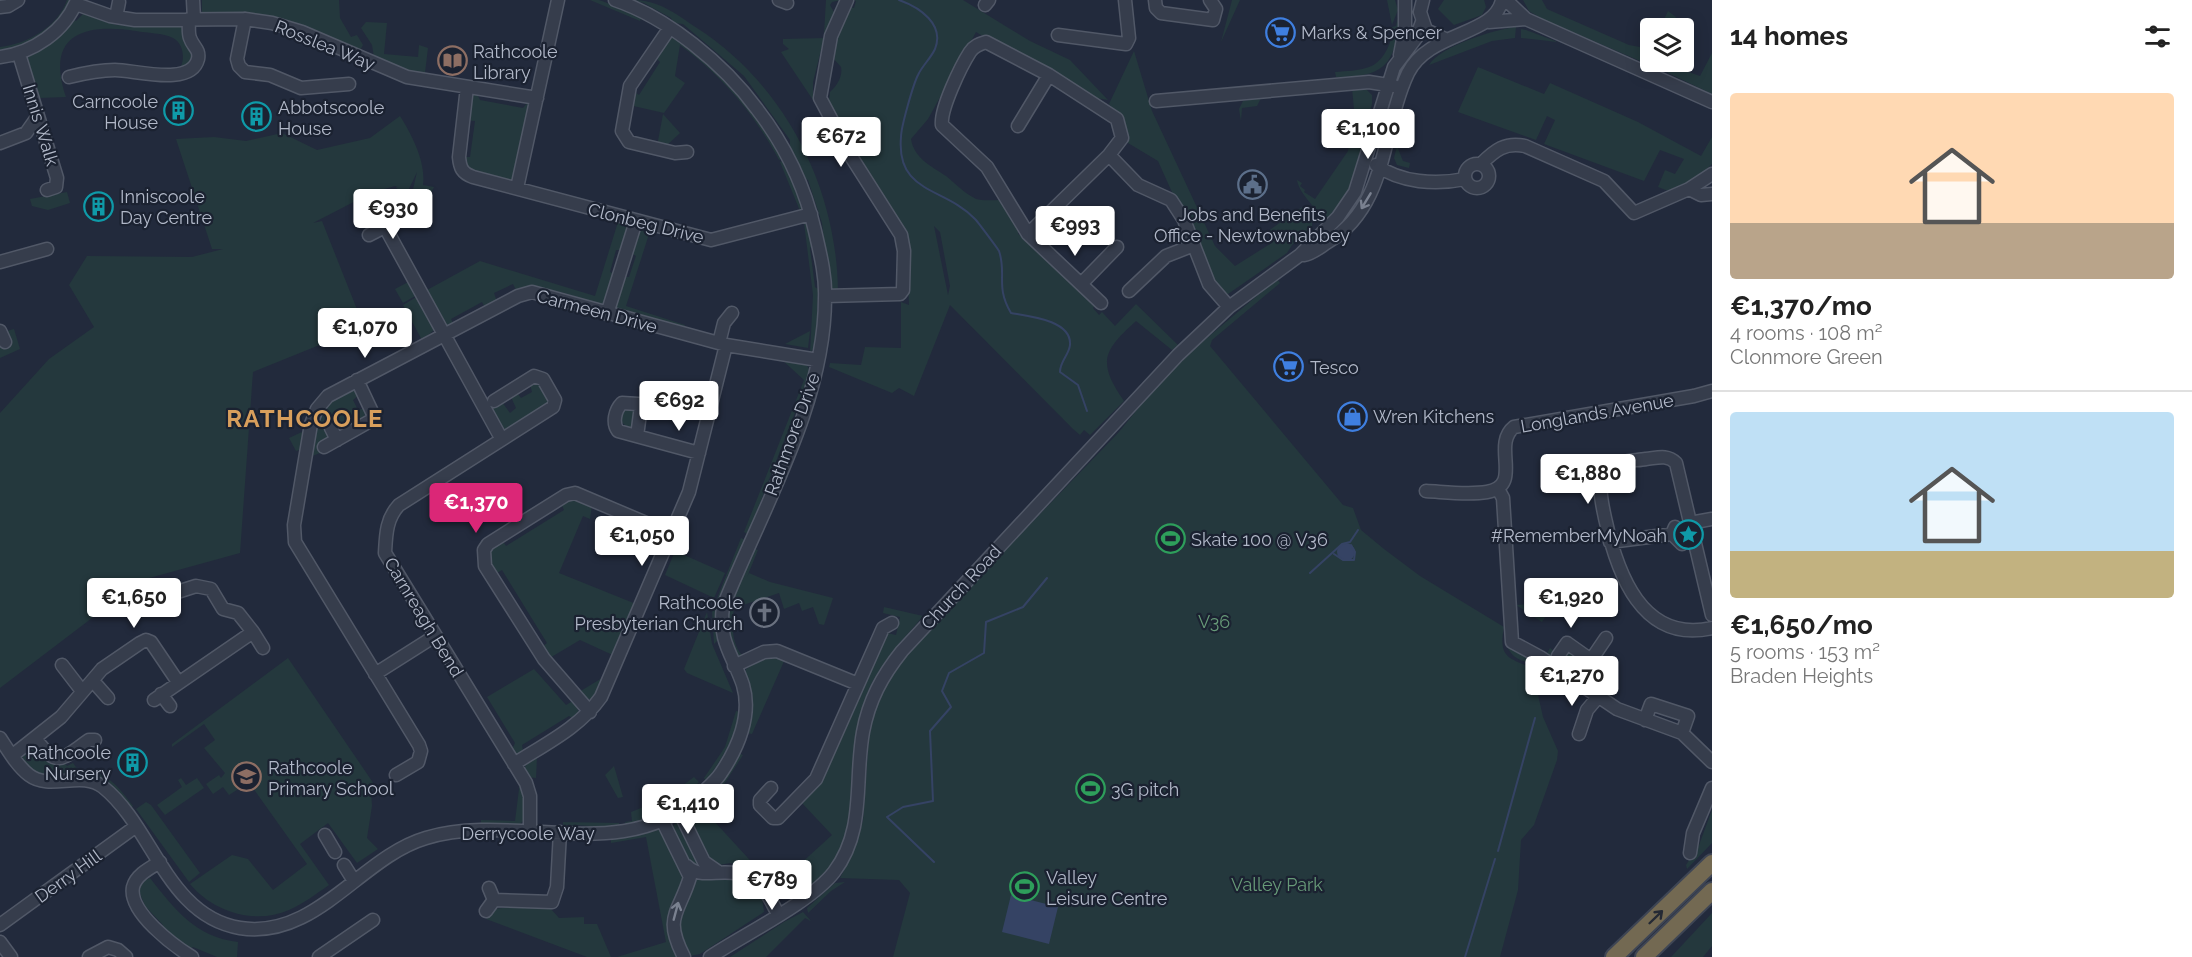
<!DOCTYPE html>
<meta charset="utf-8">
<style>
:root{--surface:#fff;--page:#f6f6f6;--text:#222;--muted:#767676;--line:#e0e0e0;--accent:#db2777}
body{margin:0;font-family:Raleway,sans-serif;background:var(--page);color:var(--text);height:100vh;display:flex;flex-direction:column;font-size:22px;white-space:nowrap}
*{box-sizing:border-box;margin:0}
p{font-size:20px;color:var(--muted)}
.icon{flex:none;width:33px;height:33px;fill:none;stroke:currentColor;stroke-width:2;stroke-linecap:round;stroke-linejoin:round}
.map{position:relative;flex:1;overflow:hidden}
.panel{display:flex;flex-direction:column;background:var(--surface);width:480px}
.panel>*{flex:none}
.tools{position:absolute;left:1640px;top:18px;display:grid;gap:12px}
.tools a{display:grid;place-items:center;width:54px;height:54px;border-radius:6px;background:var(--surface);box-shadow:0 3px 15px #0003;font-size:30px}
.price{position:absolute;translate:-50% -51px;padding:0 14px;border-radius:6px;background:#fff;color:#222;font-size:20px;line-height:39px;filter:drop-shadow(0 2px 3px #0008)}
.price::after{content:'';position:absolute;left:50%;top:36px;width:18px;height:14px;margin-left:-9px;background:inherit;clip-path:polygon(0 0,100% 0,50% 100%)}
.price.current{background:var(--accent);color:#fff}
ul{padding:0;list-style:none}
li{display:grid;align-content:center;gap:12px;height:318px;padding:0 18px}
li+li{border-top:2px solid var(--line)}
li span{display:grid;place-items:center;height:186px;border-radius:6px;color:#555}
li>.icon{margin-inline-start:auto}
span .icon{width:108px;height:108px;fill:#fffc;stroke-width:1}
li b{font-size:26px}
h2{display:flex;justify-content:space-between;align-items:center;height:72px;padding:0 18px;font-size:26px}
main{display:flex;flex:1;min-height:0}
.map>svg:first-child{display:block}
</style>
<main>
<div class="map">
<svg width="1712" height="957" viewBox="0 0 1712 957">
<rect width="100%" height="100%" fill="#222a3c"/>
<path fill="#24383d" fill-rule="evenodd" d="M67 0H72L68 8 42 38 0 53V47C27 44 58 27 67 0Z
M202 0H339L340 18 351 37 357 35 363 45 360 50H354L277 18 202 15Z
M590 0H599L643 16 640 21Z
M631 0C660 0 674 13 697 28 785 85 837 187 838 292L829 287 822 223 808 180 801 176 790 151V140L744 76 683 24 674 23 671 18 644 3Z
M826 0H841L832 2 830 5 835 14 827 34H824Z
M853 0H963L1030 41 1070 60 1108 100 1080 95 976 32 928 119 911 139C914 158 931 166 946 176 956 184 964 193 976 199 983 201 992 200 1000 200L1019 228 1018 234 1031 242 1095 305 1093 308 1099 315 1102 312 1115 326 1136 304 1178 345 1172 350 1136 321C1103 351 1097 362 1124 401L1090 435 1084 430 1080 435 1073 429 950 305 914 396 899 388 892 393 829 367 830 363 861 365 865 347 901 348V302L909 305 906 243 902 226 828 108 830 92C837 86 843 76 841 67L833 58 834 36 848 6 854 8 856 1ZM934 226 940 232 950 286 948 295Z
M1232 0H1240L1221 42Z
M1387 0H1395L1398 10 1392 25Z
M1444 0H1484L1486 7 1482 15 1454 25 1438 9Z
M1523 0H1542L1547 9 1629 45 1650 49V62H1652L1645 63 1544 20 1529 11Z
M1668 11 1676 17 1671 28H1660Z
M84 13 116 25 182 26 194 53 187 69 181 66C185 57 183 43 173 38 163 33 147 33 136 31 83 23 45 35 66 97L38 98 26 61 27 58 56 39 72 19 76 21Z
M1399 14C1396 64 1386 77 1336 77L1335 72C1346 71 1359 71 1369 67 1384 62 1393 41 1392 27L1396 26Z
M366 22 387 23 384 54 418 57 419 45 428 48 425 73 418 76 374 57 372 45 361 28Z
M1516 27 1515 38 1492 41 1429 65C1439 47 1495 29 1516 27Z
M1521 29 1526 30 1558 42 1521 38Z
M674 35 716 69 751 107 783 158 779 160C754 113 722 76 680 45L675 76 685 83 664 113 629 105 633 91 639 95 660 62 655 57Z
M824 38 813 82V100L781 52 789 49 783 44V39Z
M1134 51 1152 111 1215 246 1235 266 1273 242 1267 232 1302 207 1312 220V228L1292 245 1287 253 1228 294 1215 288 1158 161 1128 143 1119 117 1109 104Z
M1712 53V94L1668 73 1665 64 1700 76Z
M1478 67 1544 94 1550 83 1638 122 1701 156 1712 137V164L1697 178 1671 192 1658 187 1665 170 1675 174 1684 159 1660 150 1644 181 1544 144 1555 120 1547 116 1536 140 1458 112Z
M1352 88 1366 89 1372 95V104L1366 126 1355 118 1356 109H1354Z
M476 92 480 100 523 108 529 101 531 108 512 181 471 173 459 157H470L475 121 463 120 471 94Z
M1261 98 1257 106 1242 108 1241 121 1239 109 1243 101Z
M663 114 680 133 664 148 657 146Z
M400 116C412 135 426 162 423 185L434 187 433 189 419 219 412 221 408 211 417 172 408 191 407 206 396 187 400 188 395 186 371 193 313 223 322 221 364 327 253 372 240 553 142 580 0 688V413L49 359 94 327 69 285 87 256 192 257 223 249H212L176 139 214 137 246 141 282 133 317 150 370 138Z
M1354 121 1366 129C1361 151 1348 219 1321 222 1318 206 1300 197 1297 180L1302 183 1300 186 1305 190 1304 192 1315 199 1348 151Z
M1397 146 1403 161 1410 163 1409 168 1397 165 1394 158Z
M785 160 784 164 802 205 800 211 780 162Z
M67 192 70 203 48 210 32 206 30 199Z
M618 222 629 229 623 250H616L610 272 615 274 608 301 601 308C576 294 544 284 517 292L513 284 494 293 497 302 486 309 482 302 451 319 454 325 449 328 427 290 480 261 595 296Z
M804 223 808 226 813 245 810 248 815 287 818 289 816 345 810 353 813 295Z
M640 228 650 231 626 306 685 325V332L614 310 624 277H629L636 256 631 253Z
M1277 279 1280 283 1212 340 1210 346 1343 505 1353 508 1361 530 1384 549 1420 576 1504 627C1498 658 1509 658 1532 668L1543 717 1558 751 1557 760 1534 825 1521 840 1518 890 1500 957H893L910 893 899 880 840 878 852 855 863 821 869 735 875 707 895 670 935 623 1119 432 1156 386 1201 343Z
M410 281 417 295 403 303 395 289Z
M418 296 434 330 422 340 403 305Z
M14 329 20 349 0 358V344L9 340 7 331Z
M810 331 808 348 785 344Z
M780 358 807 365 810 372 804 396 801 397 748 534 744 532 804 380Z
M535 382H539L550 402 513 427 507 430 501 427 486 403 502 402 510 413 516 408 511 397 517 393 521 398 532 392 530 384Z
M354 388 359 395 353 400 358 410 366 408 364 419 338 432 333 423 326 426 330 439 318 446 320 453 310 457C317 420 319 405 354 388Z
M624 408 635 409 633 428 630 429 620 421Z
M304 431 302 449 296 451 289 438Z
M574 497 592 505 590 519 583 516 559 573 636 604 617 657 580 640 548 659 541 648 547 643 502 570 495 574 488 562 489 551 502 540 506 546 564 510 561 503Z
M741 538 745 540 727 577 729 581 719 639 714 644 712 611Z
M751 548 758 550 747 577 749 573 770 582 833 598 824 625 819 624 813 607 802 611 799 603 784 609 779 593 734 608C732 623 731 645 743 656L740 657C708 635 740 574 751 548Z
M675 551 725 573 714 598 665 575Z
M1555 602 1542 622 1516 605Z
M884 607 923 616C904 639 881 662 869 689 846 739 863 796 844 846 839 861 827 872 816 882 808 891 797 899 784 896L775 887 832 835 801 802 887 633 896 635 900 617 883 613Z
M707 612 712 644 733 693 687 673 684 669Z
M1506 637 1535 659 1528 662C1514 660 1506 651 1506 637Z
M1550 648 1555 652 1552 657 1558 661 1565 653C1574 651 1577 657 1580 664L1575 671H1571L1546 655Z
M769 655 785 659 752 734 747 733 752 701 745 674 746 669Z
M288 658 376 787 371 791 372 806 367 838 378 849 357 863 328 823 300 844 329 885C316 894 303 904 289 910 255 925 213 912 190 884L232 855 248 859 273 890 307 864 243 774 237 778 243 786 229 795 223 787 213 794 206 784 219 775 221 778 225 773 204 748 215 740 204 724 172 747V744Z
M534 669 566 705 573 701 580 714 575 720 569 716 522 745 523 752 519 755 512 750 515 743 487 697Z
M607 675 595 699H585L579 692Z
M736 711 741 712 738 728 735 730 727 749 712 773V777L706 781 704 778 725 747Z
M36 745 62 760 67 766 73 763 78 770C105 769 118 786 133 806L129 809C123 802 115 789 107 785 85 775 30 788 22 757Z
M738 753 743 755 719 792 702 808 759 870 730 863 714 866 688 816 690 810Z
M537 757 536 778 527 777 525 766Z
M614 766 623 797 618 798 605 775Z
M694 777 699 782 695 786 700 783 701 785 695 794 689 792 664 810 641 819 639 824 626 827 625 822 632 821 631 812 666 798Z
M181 778 186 785 197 778 204 788 165 815 157 805 182 787 178 780Z
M520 781 526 794 523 821 518 826H481V820L515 821Z
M146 802 151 805 200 873 189 882 136 809Z
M1712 810V843L1687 869 1686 865 1699 845Z
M563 822 619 823V828L575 825 563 828Z
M676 823H679L704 869 693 868 673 826Z
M653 829 661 830 686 881C667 905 663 929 678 957H617L666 942 646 837 611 843V838Z
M716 877C735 877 750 883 762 898L764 912 700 954 690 956 677 928 694 879Z
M150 878C175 910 196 937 238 942L237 957H217L193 947 190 949 163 929V925L145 906 139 891 143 881Z
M845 882 831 891 808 913 807 908 835 883Z
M518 906 551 909 559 918 584 917V924H597L611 957H587L486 919 494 909Z
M803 912 811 921 805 918 766 957H730L784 922Z
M1712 913V946L1703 957H1671Z"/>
<path fill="#354364" d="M1337 552a9 9 0 1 1 18 0a9 9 0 1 1-18 0Z
M1011 895 1058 907 1049 944 1002 932Z"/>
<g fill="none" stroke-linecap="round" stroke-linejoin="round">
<path stroke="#354364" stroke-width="2" d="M899 0C919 7 945 24 935 49 931 58 922 66 918 75 913 85 901 127 901 137 896 194 945 187 975 219 978 222 998 249 999 251 1007 274 995 286 1011 313 1028 316 1072 320 1070 345 1069 355 1060 361 1060 372L1078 385 1087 411
M1334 554 1343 560H1354L1355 552 1351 545
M1310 573 1342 544 1350 542 1358 530
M1498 851 1535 718
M934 862 887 817 903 807 933 801 930 731 951 707 942 691 949 673 984 653 986 622 1023 607 1047 578
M1465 957 1495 859"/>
<defs>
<path id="minor" d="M193 0 194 19
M779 0 787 3
M1155 0 1156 8 1161 13 1213 20 1216 9 1210 0
M1423 0 1420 12 1426 30 1445 39
M1506 0 1526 19 1712 102
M76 4 110 16 135 20 245 19 272 23 302 32 407 77 537 98
M985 5 989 0
M0 7 8 6 18 0
M116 17 119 2
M245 19 237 59 239 66 245 72 270 75 301 88 349 84
M1489 22 1526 19
M669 29 630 86 622 131 629 142 675 153 687 152
M1058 35 1126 44 1129 38 1125 0
M986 42 1049 75 1117 119 1122 138 1109 155 1028 234 987 167 942 125C940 109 961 66 970 52 974 46 979 44 986 42Z
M19 54 57 178 56 187 47 190
M1400 55 1405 29V0
M0 57C33 53 65 31 77 0
M69 77C85 73 99 70 115 70 135 70 191 87 198 59 200 49 193 47 190 38 188 33 189 25 189 19
M467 87 459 157C460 168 462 173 473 177L711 240 811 214
M1156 101 1369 82 1394 86
M1018 126 1049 75
M0 143 26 133 38 116
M1109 155 1138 185 1171 200 1184 220 1209 284 1229 307
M1465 176a12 12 0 1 1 24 0a12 12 0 1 1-24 0Z
M1481 164C1495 150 1505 142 1525 146L1604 181 1634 213 1689 189 1712 174
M1376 165C1401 183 1436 185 1465 179
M517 188 558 0
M1689 189 1701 195 1712 194
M385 227 501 438
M1028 234 1101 303
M369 235 404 217
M1304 255C1312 254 1320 247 1328 242 1389 205 1381 130 1408 73 1429 31 1495 36 1502 0
M0 262 47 249
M1081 284 1117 247
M1129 291 1166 256 1194 245
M826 296 900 294 903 290 904 251 901 235 852 158 820 98 831 36 847 0
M607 314 636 221
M0 331 5 342
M719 343 724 323 732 313
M494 401 534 376 543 379 555 400 553 407 399 505C386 519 386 535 385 553L526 783 530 796V831
M331 428 337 440
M637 436 641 406 638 404 622 403C615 410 612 423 618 431L699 453
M324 447 372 420 373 414 357 380
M1498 489 1503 498 1512 642 1540 657 1617 709 1682 733 1712 762
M1426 491C1445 492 1468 495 1487 492 1524 486 1491 445 1514 427L1694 396 1712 391
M1690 523 1712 519
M1675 527 1672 534 1682 544
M1610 542 1672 534
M171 594 196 586 211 589 223 609 238 613 253 632
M1712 615 1676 463C1667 454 1657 458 1646 459 1634 461 1615 460 1607 469 1596 482 1602 503 1605 518 1617 573 1642 644 1712 628
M1558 656 1567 643 1591 660
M62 665 82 691
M734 666 764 652 777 651 858 684
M375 674 435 636
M93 681 108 698
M1576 682 1606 638
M161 694 170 706
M154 700 253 632 263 648
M590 712 544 659 485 566 484 550 488 544 566 495 575 493 672 534
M1645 720 1651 704 1688 716 1682 733
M1579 734 1587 710 1598 697
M0 738C8 750 17 766 29 775 50 791 82 770 103 787 153 827 167 916 240 928 316 940 361 857 426 838 515 811 625 867 700 795 707 788 716 781 721 773 738 748 752 715 743 685 733 655 718 642 723 607 761 510 825 405 825 298 826 276 820 253 815 231 805 187 785 145 757 109 724 64 668 18 615 0
M35 738C58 769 60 760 89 740H95
M13 755 61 717 102 669 140 643 146 640 151 642 178 682
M514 764C545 744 579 728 601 697L689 492 726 345
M396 775 418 762 421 751 419 745 295 542 294 525 311 424 317 409 328 396 518 296 532 292 726 345 818 360
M771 788 760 800V805L773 818H778L816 779 883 628 892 623
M679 811 704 862 717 871
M662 820 690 877C679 914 663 916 684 957
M325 835 335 852
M1690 853 1693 833 1712 788
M160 862C150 868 136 875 133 887 128 912 174 946 192 957
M344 865 354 881
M687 866C703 884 733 859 761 886 768 893 773 905 778 914
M494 900 552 902 557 887 560 832
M486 911 494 900 489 888
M0 925 135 827
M0 942 11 957
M89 957 108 947 118 950 126 957
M319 957 373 920
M710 957C743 935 811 902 834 872 866 830 854 781 863 732 869 700 882 676 902 651L1178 355 1229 307 1300 255 1338 217 1355 192 1394 67 1416 38 1422 22"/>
<path id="highway" d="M1614 957 1712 863
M1644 957 1712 891"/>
</defs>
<use href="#minor" stroke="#515867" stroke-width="15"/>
<use href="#highway" stroke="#3e4554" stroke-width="20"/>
<use href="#minor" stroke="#363d4c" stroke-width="12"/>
<use href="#highway" stroke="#736952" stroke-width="16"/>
</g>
<defs><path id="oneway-shaft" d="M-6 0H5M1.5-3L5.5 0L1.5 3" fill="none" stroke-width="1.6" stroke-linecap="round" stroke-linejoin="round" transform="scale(1.5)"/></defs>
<g stroke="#7a8190">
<use href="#oneway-shaft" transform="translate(1366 201) rotate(121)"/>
<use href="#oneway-shaft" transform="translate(676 911) rotate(-75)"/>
</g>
<use stroke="#242934" href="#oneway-shaft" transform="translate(1656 917) rotate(-44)"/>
<defs>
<symbol id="supermarket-ring" viewBox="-11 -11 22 22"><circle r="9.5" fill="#1b2231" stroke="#3f7fe0" stroke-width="1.5"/><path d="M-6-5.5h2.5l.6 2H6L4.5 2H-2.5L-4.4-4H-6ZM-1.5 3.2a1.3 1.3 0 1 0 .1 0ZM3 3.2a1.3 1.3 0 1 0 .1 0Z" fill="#3f7fe0"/></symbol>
<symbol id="library-ring" viewBox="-11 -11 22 22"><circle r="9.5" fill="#1b2231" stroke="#8d6e63" stroke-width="1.5"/><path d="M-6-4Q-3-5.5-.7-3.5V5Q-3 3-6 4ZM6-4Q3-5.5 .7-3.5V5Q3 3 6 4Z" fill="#8d6e63"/></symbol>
<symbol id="building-ring" viewBox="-11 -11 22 22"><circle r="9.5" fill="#1b2231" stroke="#0f9aa8" stroke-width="1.5"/><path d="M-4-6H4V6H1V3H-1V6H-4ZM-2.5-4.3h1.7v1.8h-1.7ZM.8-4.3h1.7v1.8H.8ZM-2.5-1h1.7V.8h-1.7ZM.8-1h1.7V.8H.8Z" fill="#0f9aa8"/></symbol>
<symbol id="civic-ring" viewBox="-11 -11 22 22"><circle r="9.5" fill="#1b2231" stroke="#5c6f8a" stroke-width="1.5"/><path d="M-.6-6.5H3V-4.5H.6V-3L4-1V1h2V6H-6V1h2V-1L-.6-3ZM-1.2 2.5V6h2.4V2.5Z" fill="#5c6f8a"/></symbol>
<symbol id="shop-ring" viewBox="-11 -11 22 22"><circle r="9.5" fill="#1b2231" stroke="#3f7fe0" stroke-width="1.5"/><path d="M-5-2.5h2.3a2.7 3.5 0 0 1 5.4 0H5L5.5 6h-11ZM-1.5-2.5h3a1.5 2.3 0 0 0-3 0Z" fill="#3f7fe0"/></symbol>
<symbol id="sight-ring" viewBox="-11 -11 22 22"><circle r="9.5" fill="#1b2231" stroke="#0f9aa8" stroke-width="1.5"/><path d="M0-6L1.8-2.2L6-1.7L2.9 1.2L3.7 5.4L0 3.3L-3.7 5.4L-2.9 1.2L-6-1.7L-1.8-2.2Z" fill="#0f9aa8"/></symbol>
<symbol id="stadium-ring" viewBox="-11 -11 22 22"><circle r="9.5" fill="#1b2231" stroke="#2e9e5b" stroke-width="1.5"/><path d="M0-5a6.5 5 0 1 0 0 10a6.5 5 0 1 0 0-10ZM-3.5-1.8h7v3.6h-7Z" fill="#2e9e5b"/></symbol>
<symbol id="church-ring" viewBox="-11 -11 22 22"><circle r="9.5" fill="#1b2231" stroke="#6b7280" stroke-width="1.5"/><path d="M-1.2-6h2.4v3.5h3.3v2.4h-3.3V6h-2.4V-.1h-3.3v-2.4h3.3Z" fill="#6b7280"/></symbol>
<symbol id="school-ring" viewBox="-11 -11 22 22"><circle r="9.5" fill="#1b2231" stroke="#8d6e63" stroke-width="1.5"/><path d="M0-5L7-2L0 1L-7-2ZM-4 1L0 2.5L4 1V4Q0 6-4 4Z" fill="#8d6e63"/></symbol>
</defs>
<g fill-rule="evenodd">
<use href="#supermarket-ring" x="1264" y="16" width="33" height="33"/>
<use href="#library-ring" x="436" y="44" width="33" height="33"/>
<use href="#building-ring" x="162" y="94" width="33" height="33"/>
<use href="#building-ring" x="240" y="100" width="33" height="33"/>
<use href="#civic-ring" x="1236" y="168" width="33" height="33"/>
<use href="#building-ring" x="82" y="190" width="33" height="33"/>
<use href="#supermarket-ring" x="1272" y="350" width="33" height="33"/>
<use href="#shop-ring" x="1336" y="400" width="33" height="33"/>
<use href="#sight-ring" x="1672" y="518" width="33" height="33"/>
<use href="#stadium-ring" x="1154" y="522" width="33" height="33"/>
<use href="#church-ring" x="748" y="596" width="33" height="33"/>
<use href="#building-ring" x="116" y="746" width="33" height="33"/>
<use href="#school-ring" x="230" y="760" width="33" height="33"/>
<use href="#stadium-ring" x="1074" y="772" width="33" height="33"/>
<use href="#stadium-ring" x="1008" y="870" width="33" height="33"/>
</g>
<g text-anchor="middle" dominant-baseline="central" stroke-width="4.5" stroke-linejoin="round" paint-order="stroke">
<g font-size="18" fill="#b1b8c8" stroke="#1b2231" text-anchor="start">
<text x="1301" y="32">Marks &amp; Spencer</text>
<text x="473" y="51">Rathcoole<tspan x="473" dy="21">Library</tspan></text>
<text x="158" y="101" text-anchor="end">Carncoole<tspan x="158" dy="21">House</tspan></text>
<text x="278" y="107">Abbotscoole<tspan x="278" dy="21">House</tspan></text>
<text x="120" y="196">Inniscoole<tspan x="120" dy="21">Day Centre</tspan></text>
<text x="1252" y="214" text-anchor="middle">Jobs and Benefits<tspan x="1252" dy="21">Office - Newtownabbey</tspan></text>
<text x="1310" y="367">Tesco</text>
<text x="1373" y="416">Wren Kitchens</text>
<text x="1667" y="535" text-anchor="end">#RememberMyNoah</text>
<text x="1191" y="539">Skate 100 @ V36</text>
<text x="743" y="602" text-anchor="end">Rathcoole<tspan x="743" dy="21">Presbyterian Church</tspan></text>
<text x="111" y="752" text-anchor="end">Rathcoole<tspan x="111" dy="21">Nursery</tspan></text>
<text x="268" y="767">Rathcoole<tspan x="268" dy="21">Primary School</tspan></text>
<text x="1111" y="789">3G pitch</text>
<text x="1046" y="877">Valley<tspan x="1046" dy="21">Leisure Centre</tspan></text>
</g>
<g font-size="18" fill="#b1b8c8" stroke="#1b2231">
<text transform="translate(325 45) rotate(22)">Rosslea Way</text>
<text transform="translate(41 125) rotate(73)">Innis Walk</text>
<text transform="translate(646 223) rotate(14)">Clonbeg Drive</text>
<text transform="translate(597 311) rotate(15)">Carmeen Drive</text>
<text transform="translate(1597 413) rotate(-10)">Longlands Avenue</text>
<text transform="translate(792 434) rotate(-70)">Rathmore Drive</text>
<text transform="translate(961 587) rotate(-47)">Church Road</text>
<text transform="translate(424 617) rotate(59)">Carnreagh Bend</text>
<text x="528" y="833">Derrycoole Way</text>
<text transform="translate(68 876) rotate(-36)">Derry Hill</text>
</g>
<g font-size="18" fill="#679a78" stroke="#1b2231">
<text x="1214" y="621">V36</text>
<text x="1277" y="884">Valley Park</text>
</g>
<g font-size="24" font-weight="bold" letter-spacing="1.5" fill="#d89f5c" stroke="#1b2231">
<text x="305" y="418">RATHCOOLE</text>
</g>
</g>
</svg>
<div class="tools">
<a><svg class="icon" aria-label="layers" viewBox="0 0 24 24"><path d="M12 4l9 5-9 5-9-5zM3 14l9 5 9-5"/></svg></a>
</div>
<b class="price" style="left:1368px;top:160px">€1,100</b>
<b class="price" style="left:841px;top:168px">€672</b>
<b class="price" style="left:393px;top:240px">€930</b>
<b class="price" style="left:1075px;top:257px">€993</b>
<b class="price" style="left:365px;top:359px">€1,070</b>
<b class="price" style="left:679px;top:432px">€692</b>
<b class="price" style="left:1588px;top:505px">€1,880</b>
<b class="price current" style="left:476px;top:534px">€1,370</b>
<b class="price" style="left:642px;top:567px">€1,050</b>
<b class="price" style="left:134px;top:629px">€1,650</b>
<b class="price" style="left:1571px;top:629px">€1,920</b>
<b class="price" style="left:1572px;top:707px">€1,270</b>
<b class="price" style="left:688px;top:835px">€1,410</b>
<b class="price" style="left:772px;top:911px">€789</b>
</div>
<section class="panel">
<h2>14 homes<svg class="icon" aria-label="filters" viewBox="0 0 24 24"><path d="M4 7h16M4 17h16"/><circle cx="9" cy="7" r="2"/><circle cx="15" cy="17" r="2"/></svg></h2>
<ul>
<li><span style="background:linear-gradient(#ffd9b3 70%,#b9a48a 0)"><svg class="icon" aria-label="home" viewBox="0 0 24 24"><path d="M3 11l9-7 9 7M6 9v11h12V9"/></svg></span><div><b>€1,370/mo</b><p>4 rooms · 108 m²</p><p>Clonmore Green</p></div></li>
<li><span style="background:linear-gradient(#bfe0f5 75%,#c2b280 0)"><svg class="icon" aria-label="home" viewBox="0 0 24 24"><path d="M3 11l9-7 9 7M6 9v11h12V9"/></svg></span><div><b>€1,650/mo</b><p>5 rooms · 153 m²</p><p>Braden Heights</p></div></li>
</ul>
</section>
</main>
